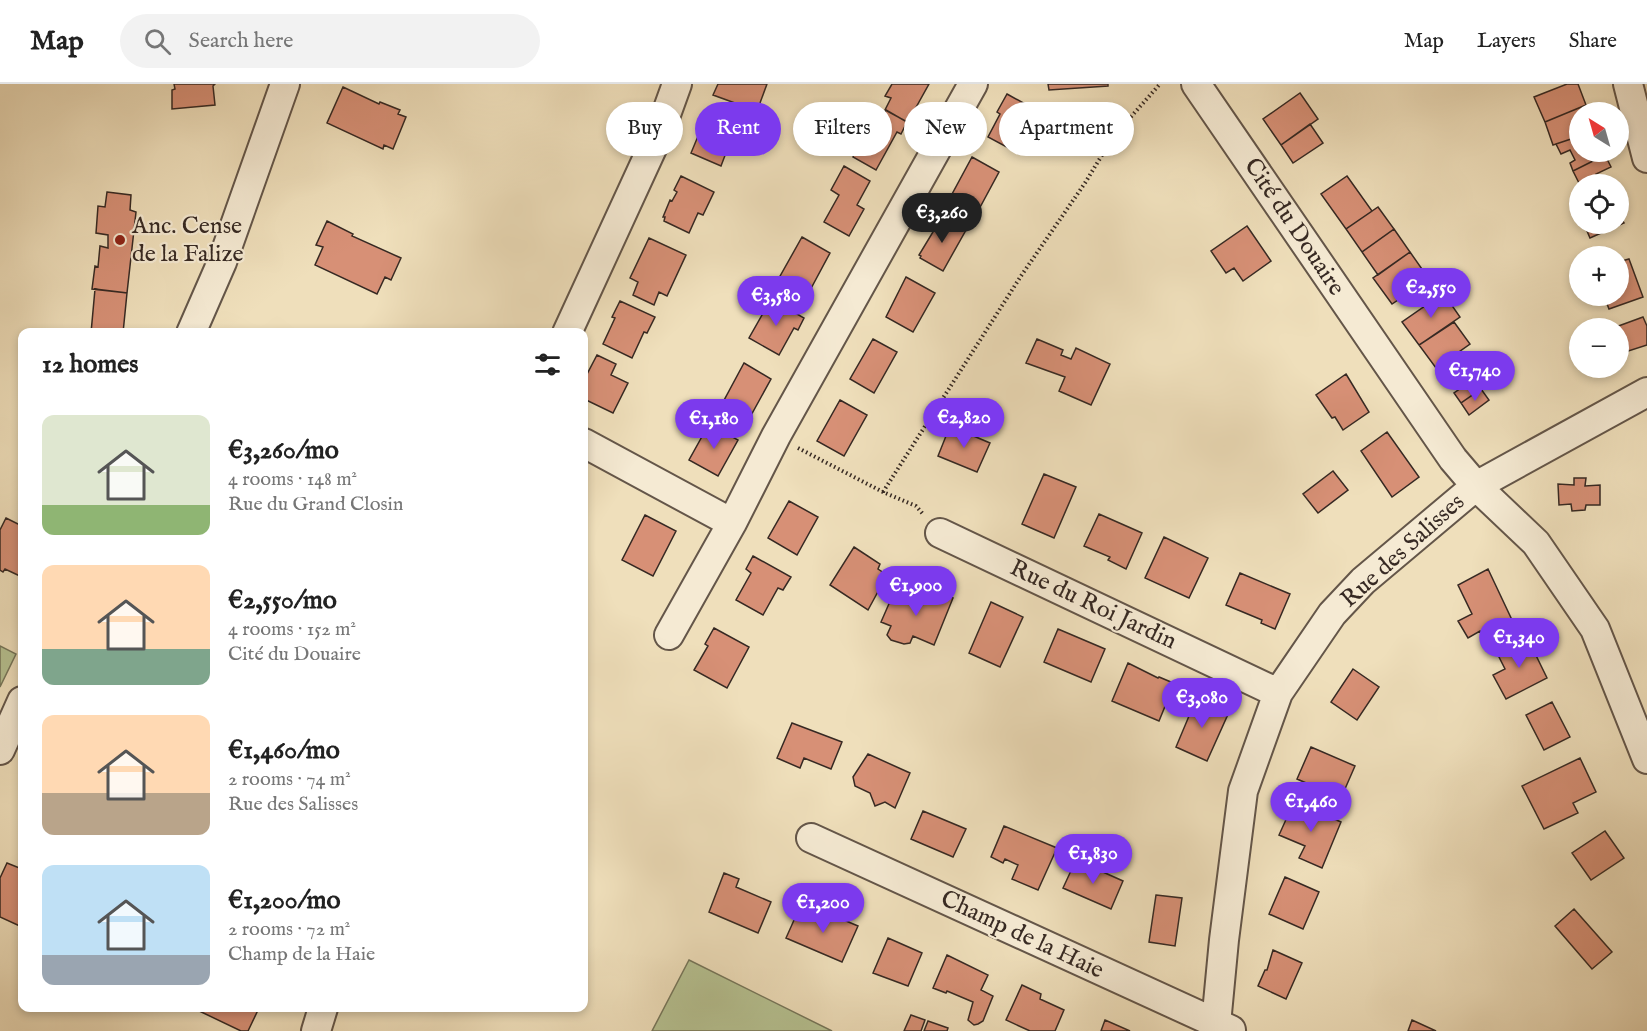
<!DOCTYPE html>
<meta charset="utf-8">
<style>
:root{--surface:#fff;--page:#f2f2f2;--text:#222;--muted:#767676;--line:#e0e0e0;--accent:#7c3aed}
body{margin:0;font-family:"IM FELL English",serif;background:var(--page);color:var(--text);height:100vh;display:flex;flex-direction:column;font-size:22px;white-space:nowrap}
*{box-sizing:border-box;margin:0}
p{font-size:20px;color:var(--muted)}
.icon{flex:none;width:33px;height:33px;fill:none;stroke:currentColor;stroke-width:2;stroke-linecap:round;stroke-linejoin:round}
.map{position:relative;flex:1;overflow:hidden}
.drawer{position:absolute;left:18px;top:244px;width:570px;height:684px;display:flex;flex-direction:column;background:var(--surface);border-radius:12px;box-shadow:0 3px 9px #0003}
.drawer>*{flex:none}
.banner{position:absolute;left:606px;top:18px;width:570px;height:54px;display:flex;gap:12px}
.needle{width:39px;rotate:323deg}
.controls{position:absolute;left:1569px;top:18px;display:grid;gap:12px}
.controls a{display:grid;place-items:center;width:60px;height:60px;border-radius:50%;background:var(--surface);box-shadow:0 3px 9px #0003;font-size:30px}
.price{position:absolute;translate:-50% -51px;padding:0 14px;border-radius:21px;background:var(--accent);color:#fff;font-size:20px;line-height:39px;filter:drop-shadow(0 2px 3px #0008)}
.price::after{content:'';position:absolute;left:50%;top:36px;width:18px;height:14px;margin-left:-9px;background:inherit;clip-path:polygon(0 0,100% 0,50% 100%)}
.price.selected{background:#222;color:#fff}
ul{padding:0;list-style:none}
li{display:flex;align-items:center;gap:18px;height:150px;padding:0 24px}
li span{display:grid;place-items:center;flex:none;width:168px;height:120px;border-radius:12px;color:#555}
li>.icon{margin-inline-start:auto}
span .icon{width:72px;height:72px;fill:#fffc;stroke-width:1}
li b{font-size:26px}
h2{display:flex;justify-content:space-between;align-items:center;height:72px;padding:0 24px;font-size:26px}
.chip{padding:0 21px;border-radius:27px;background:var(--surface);box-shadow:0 3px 9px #0003;font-size:21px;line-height:54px}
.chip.selected{background:var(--accent);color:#fff}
header{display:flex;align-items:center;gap:36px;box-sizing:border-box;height:84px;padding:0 30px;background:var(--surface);border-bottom:2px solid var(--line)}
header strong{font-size:28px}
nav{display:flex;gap:33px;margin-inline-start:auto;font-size:21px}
.search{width:420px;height:54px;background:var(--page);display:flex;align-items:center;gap:15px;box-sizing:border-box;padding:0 21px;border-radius:33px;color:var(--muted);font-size:22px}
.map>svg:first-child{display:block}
</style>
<header>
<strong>Map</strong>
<div class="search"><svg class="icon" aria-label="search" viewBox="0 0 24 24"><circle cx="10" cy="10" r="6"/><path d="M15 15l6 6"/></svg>Search here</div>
<nav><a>Map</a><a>Layers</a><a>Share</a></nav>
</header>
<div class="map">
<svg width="1647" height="947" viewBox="0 0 1647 947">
<rect width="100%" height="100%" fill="#efdfbb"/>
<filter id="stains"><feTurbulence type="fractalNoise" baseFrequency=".00333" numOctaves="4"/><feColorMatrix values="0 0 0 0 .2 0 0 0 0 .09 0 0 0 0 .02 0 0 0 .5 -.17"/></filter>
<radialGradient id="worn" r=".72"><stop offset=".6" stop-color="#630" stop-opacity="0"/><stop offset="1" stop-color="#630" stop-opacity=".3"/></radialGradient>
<path fill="#b6c292" stroke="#76765a" stroke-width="1.5" d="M0 562 16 570 0 603Z
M689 876 832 947H652Z"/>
<path fill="#d79076" stroke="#362923" stroke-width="1.5" d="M174 0H215L213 2 215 21 172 25V6L175 5Z
M718 0H767L757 27 713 11Z
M892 0H929L914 27 917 28 911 40 885 26 891 14 885 12Z
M1048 0H1108V2L1049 6Z
M1567 0H1578L1586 21 1545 38 1534 13Z
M343 3 379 20 380 18 400 26 398 30 406 33 393 65 384 61 383 65 327 39Z
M1300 9 1318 35 1281 61 1263 35Z
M1007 10 1038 27 1016 68 988 53 1000 30 997 28Z
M1586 21 1590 28H1580V52L1553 61 1545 38Z
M886 26 907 38 901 50 897 48 876 86 853 73 861 57 853 53 860 40 863 42 868 32 879 38Z
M706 33 735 45 721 82 691 69Z
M1310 40 1323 59 1293 79 1281 61Z
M1580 52V68H1604L1605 71 1573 87 1570 79 1575 76 1570 66 1561 70 1556 60Z
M1605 71 1611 83 1596 90 1601 100 1580 101 1573 87Z
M972 73 999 88 978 127 951 112Z
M844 82 870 97 857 121 864 125 849 152 824 138 839 111 831 106Z
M681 92 714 108 703 131 698 129 689 149 664 137 665 133H663L670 116 672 117 677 108 674 106Z
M1347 92 1372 127 1346 145 1321 110Z
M107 108 131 111 130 126 136 128 127 209 92 205 95 182 98 183 100 162 108 164V151L96 149 98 122 105 123Z
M1378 123 1394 145 1362 168 1346 145Z
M1618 129 1624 139 1590 154 1584 140H1618Z
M942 133 966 146 943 187 920 174 921 172 919 171Z
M327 137 353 150 352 152 401 174 391 196 385 193 377 210 315 181 323 163 316 161Z
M1247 142 1271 177 1243 197 1234 184 1226 189 1211 167Z
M1394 145 1410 168 1378 191 1362 168Z
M802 153 830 169 808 210 779 194Z
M649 154 686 171 667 212 659 208 654 221 633 211 638 198 630 194Z
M1410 168 1429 195 1392 220 1373 194Z
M1629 175 1643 213 1609 225 1604 212H1618V178Z
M906 193 935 209 913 248 886 233Z
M95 205 127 209 123 249H91Z
M1448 206 1451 210 1446 213 1460 233 1419 261 1402 238Z
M771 215 804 234 798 246 794 244 779 271 749 254Z
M620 217 655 233 647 249 644 248 632 274 603 260 615 234 612 233Z
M1643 233 1647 242V261L1619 270 1618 244H1613Z
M1454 238 1470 260 1436 284 1419 261Z
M873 255 897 268 874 309 850 295Z
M1037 255 1063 266 1061 271 1071 275 1076 264 1110 280 1091 321 1059 307 1065 293 1026 279Z
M597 271 616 280 611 291 628 299 613 329 584 315V296Z
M744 279 771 295 749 335 722 320Z
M1346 290 1369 328 1343 346 1335 333 1332 334 1316 311Z
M1474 295 1481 305 1461 319 1454 309Z
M1481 305 1489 316 1469 331 1461 319Z
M840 316 867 331 844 372 817 357Z
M709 340 738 356 718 392 689 376Z
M950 342 990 359 977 388 938 372Z
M1387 348 1419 393 1392 413 1361 367Z
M1333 387 1348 406 1318 429 1303 410Z
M1044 390 1076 403 1054 454 1022 440Z
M1574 394H1586L1585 402 1600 401V421H1586L1585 426 1572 427 1571 420 1559 421 1558 400 1574 401Z
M789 417 818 433 797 471 768 454Z
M1099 430 1142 449 1126 485 1108 476 1110 473 1084 462Z
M645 431 676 447 653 492 622 476Z
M6 434 22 442V493L5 485 3 488 0 486V446Z
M1164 453 1208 474 1189 514 1145 494Z
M854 463 880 480 878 485 887 491 868 526 830 501Z
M753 472 791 493 783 506 778 504 763 531 736 516 751 489 746 485Z
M1488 485 1512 536 1483 551 1480 547 1468 554 1458 537 1472 530 1458 501Z
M1240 489 1290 510 1275 545 1261 539 1262 536 1226 521Z
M895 506 926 520 932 506 953 514 934 561 913 552 910 559 904 560 891 556 887 551 891 542 881 538Z
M991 518 1023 533 1000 583 969 569Z
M714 544 749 563 727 604 694 586 708 562 705 560Z
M1058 545 1105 565 1091 598 1044 578Z
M1527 553 1547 594 1506 615 1493 591 1505 585 1497 569Z
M1128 579 1158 594 1159 593 1178 601 1170 621 1166 620 1159 637 1112 617Z
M1353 585 1379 603 1357 636 1331 618Z
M1197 613 1229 628 1207 677 1176 663Z
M1552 618 1570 653 1544 666 1526 631Z
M792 639 842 658 831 685 804 674 800 684 777 674Z
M1311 663 1355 682 1341 714 1297 695Z
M868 670 910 689 895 724 885 718 875 722 870 709 855 702 853 693Z
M1580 674 1596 708 1573 719 1578 729 1544 745 1522 702Z
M1294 718 1341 738 1322 784 1299 774 1305 762 1279 751Z
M923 727 966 745 953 773 911 755Z
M1004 742 1057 764 1038 806 1012 795 1018 781 1005 775 1003 779 991 773Z
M1605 747 1624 774 1591 796 1572 769Z
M1076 776 1123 797 1111 825 1063 804Z
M7 779 22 785V843L0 833V794Z
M724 789 739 795 736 803 771 818 758 849 709 828Z
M1285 793 1319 808 1303 845 1269 830Z
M1156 811 1182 814 1175 862 1149 858Z
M799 825 824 836 827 829 858 842 842 878 786 854Z
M1574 825 1612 868 1592 885 1555 842Z
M888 854 922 869 908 902 873 889Z
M1273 866 1302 879 1286 915 1258 902 1265 886H1267Z
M947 871 988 891 981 906 993 912 983 937 978 940 974 941 968 936 973 918 947 907 946 909 933 904Z
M1022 901 1041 910 1040 915 1064 926 1055 947H1030L1006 936Z
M193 924H259L248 947H241Z
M911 931 925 936 921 947H904Z
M1105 936 1130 947H1101Z
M1412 936 1436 947H1408Z
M928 937 948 944 947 947H924Z"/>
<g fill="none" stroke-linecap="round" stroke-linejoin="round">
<defs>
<path id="minor" d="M1196 0 1453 375 1476 402 1536 459 1595 545 1647 675
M1628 0 1647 74
M191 249 222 178 285 0
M567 249 660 47 677 0
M584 359 732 439
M940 449 1278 609
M669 551 732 439 776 352 973 0
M0 666 22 617
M811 754 1231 946
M1216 940 1224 856 1243 707 1278 609 1332 530 1363 497 1476 402 1647 308
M316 947 323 924"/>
</defs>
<use href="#minor" stroke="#645649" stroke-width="32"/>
<path stroke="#362923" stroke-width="4" stroke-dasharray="1.5 3" stroke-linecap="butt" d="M798 364 883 408 916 422 923 430
M883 408 1021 192 1085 99 1113 53 1160 0"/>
<use href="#minor" stroke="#f5ead3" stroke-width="28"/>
</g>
<circle fill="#8f2418" stroke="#f5ead3" stroke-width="2" cx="120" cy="156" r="6"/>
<g text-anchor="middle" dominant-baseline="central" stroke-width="4.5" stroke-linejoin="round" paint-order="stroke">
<g font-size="24" fill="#362923" stroke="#f5ead3" text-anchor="start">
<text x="132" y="142">Anc. Cense<tspan x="132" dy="28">de la Falize</tspan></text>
</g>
<g font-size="24" fill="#362923" stroke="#f5ead3">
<text transform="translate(1294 143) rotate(56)">Cité du Douaire</text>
<text transform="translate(1403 467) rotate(-42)">Rue des Salisses</text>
<text transform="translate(1093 521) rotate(25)">Rue du Roi Jardin</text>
<text transform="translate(1022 851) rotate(25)">Champ de la Haie</text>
</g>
</g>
<rect width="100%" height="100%" filter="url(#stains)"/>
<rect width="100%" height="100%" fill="url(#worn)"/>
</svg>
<div class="controls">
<a><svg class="needle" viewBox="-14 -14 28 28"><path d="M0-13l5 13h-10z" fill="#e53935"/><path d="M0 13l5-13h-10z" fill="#767676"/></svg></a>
<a><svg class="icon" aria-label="locate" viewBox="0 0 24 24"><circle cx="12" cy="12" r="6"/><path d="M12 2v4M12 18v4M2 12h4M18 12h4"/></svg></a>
<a>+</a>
<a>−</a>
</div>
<b class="price selected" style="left:942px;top:160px">€3,260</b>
<b class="price" style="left:1431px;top:235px">€2,550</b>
<b class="price" style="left:776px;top:243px">€3,580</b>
<b class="price" style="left:1475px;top:318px">€1,740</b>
<b class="price" style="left:964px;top:365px">€2,820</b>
<b class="price" style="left:714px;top:366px">€1,180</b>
<b class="price" style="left:916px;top:533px">€1,900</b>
<b class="price" style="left:1519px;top:585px">€1,340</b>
<b class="price" style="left:1202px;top:645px">€3,080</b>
<b class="price" style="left:1311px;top:749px">€1,460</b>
<b class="price" style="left:1093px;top:801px">€1,830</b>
<b class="price" style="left:823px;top:850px">€1,200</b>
<div class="banner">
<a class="chip">Buy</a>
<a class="chip selected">Rent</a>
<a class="chip">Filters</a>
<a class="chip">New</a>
<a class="chip">Apartment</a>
</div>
<section class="drawer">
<h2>12 homes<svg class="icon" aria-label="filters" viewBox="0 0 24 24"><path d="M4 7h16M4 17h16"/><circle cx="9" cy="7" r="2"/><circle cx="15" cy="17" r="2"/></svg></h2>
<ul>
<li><span style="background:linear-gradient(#dfe7d0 75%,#8fb573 0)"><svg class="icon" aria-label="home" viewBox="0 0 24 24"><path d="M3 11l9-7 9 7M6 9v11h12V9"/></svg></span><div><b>€3,260/mo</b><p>4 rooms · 148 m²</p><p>Rue du Grand Closin</p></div></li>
<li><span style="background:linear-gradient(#ffd9b3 70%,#7fa58c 0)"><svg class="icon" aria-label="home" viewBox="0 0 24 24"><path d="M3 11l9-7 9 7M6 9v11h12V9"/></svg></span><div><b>€2,550/mo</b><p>4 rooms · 152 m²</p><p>Cité du Douaire</p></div></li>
<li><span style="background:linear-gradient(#ffd9b3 65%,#b9a48a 0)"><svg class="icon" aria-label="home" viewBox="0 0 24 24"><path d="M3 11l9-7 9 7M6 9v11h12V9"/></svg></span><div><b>€1,460/mo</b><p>2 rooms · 74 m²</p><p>Rue des Salisses</p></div></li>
<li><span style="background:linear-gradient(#bfe0f5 75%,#9aa5b1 0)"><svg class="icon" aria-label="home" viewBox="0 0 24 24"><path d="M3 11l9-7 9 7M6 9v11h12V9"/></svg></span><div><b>€1,200/mo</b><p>2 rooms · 72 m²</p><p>Champ de la Haie</p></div></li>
</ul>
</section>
</div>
